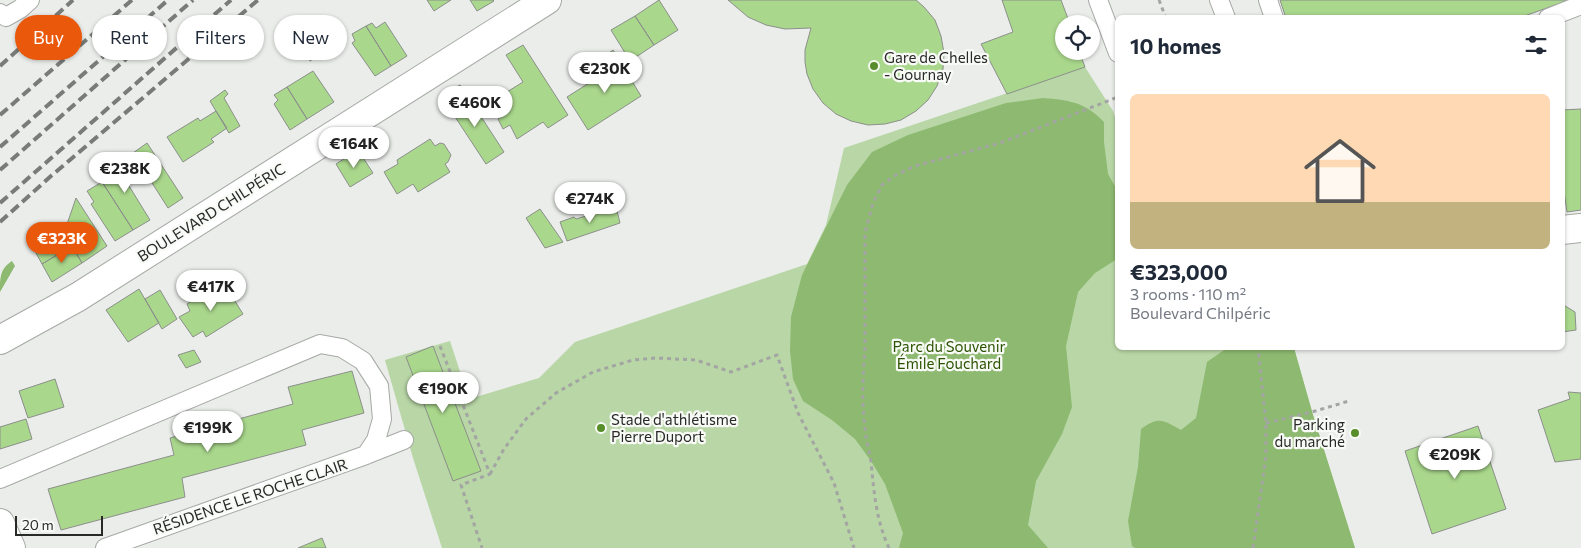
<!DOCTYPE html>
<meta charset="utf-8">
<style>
:root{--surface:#fff;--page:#f6f6f7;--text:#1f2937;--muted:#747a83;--line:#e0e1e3;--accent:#ea580c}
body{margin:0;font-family:Commissioner,sans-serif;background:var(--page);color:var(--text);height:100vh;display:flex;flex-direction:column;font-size:19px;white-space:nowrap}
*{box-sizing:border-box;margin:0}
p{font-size:16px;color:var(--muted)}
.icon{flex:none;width:28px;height:28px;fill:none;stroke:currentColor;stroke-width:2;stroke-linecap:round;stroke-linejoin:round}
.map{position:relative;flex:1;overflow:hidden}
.panel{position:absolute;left:1115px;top:15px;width:450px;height:335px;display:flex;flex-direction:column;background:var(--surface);border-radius:8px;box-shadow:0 1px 4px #0004}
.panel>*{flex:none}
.top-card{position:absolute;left:15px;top:15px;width:475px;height:45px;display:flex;gap:10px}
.controls{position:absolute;left:1055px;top:15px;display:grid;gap:10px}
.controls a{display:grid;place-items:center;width:45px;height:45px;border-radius:50%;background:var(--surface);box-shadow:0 1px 4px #0004;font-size:25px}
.scale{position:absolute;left:15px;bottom:12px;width:88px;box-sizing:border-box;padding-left:5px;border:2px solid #292a28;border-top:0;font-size:14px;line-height:18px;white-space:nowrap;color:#292a28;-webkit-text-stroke:4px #f8faf6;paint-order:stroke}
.price{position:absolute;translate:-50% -42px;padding:0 11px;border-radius:18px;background:#fff;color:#222;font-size:16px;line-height:32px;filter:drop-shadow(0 1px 2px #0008)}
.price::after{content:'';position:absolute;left:50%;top:30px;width:15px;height:11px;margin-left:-8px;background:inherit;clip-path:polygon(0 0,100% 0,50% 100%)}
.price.active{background:var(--accent);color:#fff}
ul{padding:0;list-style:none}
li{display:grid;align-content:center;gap:10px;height:265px;padding:0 15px}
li+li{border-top:1px solid var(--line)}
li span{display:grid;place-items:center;height:155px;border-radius:8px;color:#555}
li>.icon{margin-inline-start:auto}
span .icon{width:90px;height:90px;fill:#fffc;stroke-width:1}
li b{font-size:21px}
h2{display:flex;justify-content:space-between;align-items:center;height:60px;padding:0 15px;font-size:21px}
.pill{padding:0 18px;border-radius:22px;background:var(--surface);box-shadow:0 1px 4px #0004;font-size:18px;line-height:45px}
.pill.active{background:var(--accent);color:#fff}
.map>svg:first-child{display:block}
</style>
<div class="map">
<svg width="1581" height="548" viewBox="0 0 1581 548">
<rect width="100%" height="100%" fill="#eaede9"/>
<path fill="#b8d6a6" d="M1085 67 1113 111 1117 123 1118 348H1294L1313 415 1355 548H442L413 458 385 360 450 341 469 399 539 378 575 342 807 264 826 225 844 148Z"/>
<path fill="#8db970" d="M1043 98C1069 100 1085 102 1104 122V142L1108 174 1117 190V259L1095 273 1078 292 1066 346 1072 407 1062 434 1036 481 1028 525 1048 548H899L903 533 885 484 871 461 855 439 832 420 803 401 793 379 790 351 791 317 802 275 847 185 872 152 908 135 1006 103Z
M12 261 15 266 0 292C0 277 0 269 12 261Z
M1227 348H1294L1313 415 1355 548H1135L1132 546 1128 521 1138 467 1141 429C1159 416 1163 420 1181 430L1196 418 1207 362Z"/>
<path fill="#a9d78c" stroke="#8c8f8b" d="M427 0H451L434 11Z
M470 0H493L494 1 477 11Z
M659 0 678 30 654 45 635 16Z
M728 0H916L924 7 935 20 941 36 944 53 943 69 937 86 928 100 916 111 901 120 885 124 868 125 851 121 836 114 823 103 813 89 807 74 805 62V50L811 28 785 29 766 25 748 17Z
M1002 0H1061L1070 24H1064V51H1079L1085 67 1007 94 981 44 1013 32Z
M1280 0H1569L1519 18H1286Z
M635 16 654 45 630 61 611 30Z
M319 17 337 44 324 52 308 27Z
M385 22 407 56 391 66 366 26 372 23 376 28Z
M366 26 391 66 375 76 352 43 355 41 352 34Z
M308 27 324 52 310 61 295 38Z
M523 45 568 115 548 128 543 122 517 139 510 125 503 129 498 119 503 116 494 100 523 82 506 55Z
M613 50 641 96 588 130 567 97 608 71 601 59Z
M313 71 334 102 307 119 287 87Z
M460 85 465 92 451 100 446 93Z
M287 87 307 119 290 130 274 104 278 100 274 95Z
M225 90 228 94 224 98 240 126 229 133 210 101Z
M465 92 504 152 486 164 446 103Z
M1581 109V210L1567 212 1562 178V110Z
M216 111 227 128 211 139 214 142 183 162 167 137 198 118 200 121Z
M430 139 435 146 440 143 444 144 451 155 448 162 445 164 450 172 418 192 413 184 397 194 384 172 398 164 397 160Z
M147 143 183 198 168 208 133 153Z
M358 150 373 173 350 187 336 164Z
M125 159 135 175 126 181 150 220 133 230 99 177Z
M102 182 133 230 115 241 91 204 94 202 87 191Z
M76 198 107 246 82 263 64 233Z
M616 207 620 223 567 241 560 222 574 217 576 219Z
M540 209 563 242 545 248 526 218Z
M64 233 72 246 42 264 36 253Z
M72 246 82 263 52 282 42 264Z
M223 282 243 314 206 337 203 331 193 337 179 317 190 311 187 304Z
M139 289 159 323 128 342 106 310Z
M160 290 177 319 162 329 145 299Z
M1562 304 1575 312 1576 330 1562 332Z
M433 346 481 471 453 481 406 357Z
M194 350 201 362 186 368 178 355Z
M352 371 364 413 302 430 306 445 182 478 185 497 61 530 48 489 174 455 170 438 293 404 288 387Z
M55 379 64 407 28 418 19 391Z
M1568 392 1581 393V459L1555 462 1538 410 1570 399Z
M26 419 32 439 0 449V427Z
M1478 426 1506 509 1432 534 1405 451Z
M322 538 326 548H298Z"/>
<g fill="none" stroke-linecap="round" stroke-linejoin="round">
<defs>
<path id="service" d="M1098 0 1118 53
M1219 0 1226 18
M1268 0 1274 18
M0 13 6 17 20 9 30 0
M1548 18 1581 5
M0 479 320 344 342 348 363 361 379 386 382 419 376 440 366 455
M105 548 366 455 404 440"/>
<path id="minor" d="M1562 230 1581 228
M0 340 78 297 547 0
M0 523 11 548"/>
</defs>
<use href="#service" stroke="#a6a9a5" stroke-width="20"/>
<use href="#minor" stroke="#a6a9a5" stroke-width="30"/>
<path stroke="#a3a5a2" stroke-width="3" stroke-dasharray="4 4" stroke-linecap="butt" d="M1159 0 1166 18
M440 346 490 474 461 485 482 548
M1266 423 1312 412 1349 401
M490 474 504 449 526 419 556 393 593 372 633 360 656 358 696 360 731 372 777 355 798 413 834 483 854 548
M889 548C876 520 874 492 871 462 870 453 867 445 866 436 862 409 862 379 865 352V233L873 203 882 185 896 175 915 166 1000 143 1118 97
M1253 548 1266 456V423L1258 348"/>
<use href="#service" stroke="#fff" stroke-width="18"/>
<use href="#minor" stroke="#fff" stroke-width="28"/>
<path stroke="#797b78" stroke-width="4" stroke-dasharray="10 5" stroke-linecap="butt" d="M0 66 73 0
M0 115 132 0
M0 147 168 0
M0 170 193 0
M0 203 231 0
M0 222 51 176 258 0"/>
</g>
<g fill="#578e29" stroke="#f8faf6" stroke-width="2">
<circle cx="874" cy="66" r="5"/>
<circle cx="601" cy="428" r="5"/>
<circle cx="1355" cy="433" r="5"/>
</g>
<g text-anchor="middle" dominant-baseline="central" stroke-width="4.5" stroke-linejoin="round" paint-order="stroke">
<g font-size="15" fill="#292a28" stroke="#f8faf6" text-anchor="start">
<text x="884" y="57">Gare de Chelles<tspan x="884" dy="17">- Gournay</tspan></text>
<text x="611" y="419">Stade d'athlétisme<tspan x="611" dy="17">Pierre Duport</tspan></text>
<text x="1345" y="424" text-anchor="end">Parking<tspan x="1345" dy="17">du marché</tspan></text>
</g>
<g font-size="15" fill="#292a28" stroke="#f8faf6">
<text transform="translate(211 212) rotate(-32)">BOULEVARD CHILPÉRIC</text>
<text transform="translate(250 496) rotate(-19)">RÉSIDENCE LE ROCHE CLAIR</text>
</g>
<g font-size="15" fill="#2b5301" stroke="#f8faf6">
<text x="949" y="346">Parc du Souvenir<tspan x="949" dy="17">Émile Fouchard</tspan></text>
</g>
</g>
</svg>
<div class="controls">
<a><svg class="icon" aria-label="locate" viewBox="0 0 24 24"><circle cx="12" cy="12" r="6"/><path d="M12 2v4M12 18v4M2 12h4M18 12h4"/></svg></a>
</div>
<div class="scale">20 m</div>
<b class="price" style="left:605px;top:94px">€230K</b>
<b class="price" style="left:475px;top:128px">€460K</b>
<b class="price" style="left:354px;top:169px">€164K</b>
<b class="price" style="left:125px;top:194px">€238K</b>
<b class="price" style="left:590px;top:224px">€274K</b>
<b class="price active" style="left:62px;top:264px">€323K</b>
<b class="price" style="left:211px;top:312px">€417K</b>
<b class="price" style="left:443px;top:414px">€190K</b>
<b class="price" style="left:208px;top:453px">€199K</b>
<b class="price" style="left:1455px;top:480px">€209K</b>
<div class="top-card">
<a class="pill active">Buy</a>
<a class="pill">Rent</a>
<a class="pill">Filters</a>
<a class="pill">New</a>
</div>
<section class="panel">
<h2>10 homes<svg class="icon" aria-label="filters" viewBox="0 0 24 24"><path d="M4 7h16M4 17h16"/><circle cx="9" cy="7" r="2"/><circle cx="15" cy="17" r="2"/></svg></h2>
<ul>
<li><span style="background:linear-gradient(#ffd9b3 70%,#c2b280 0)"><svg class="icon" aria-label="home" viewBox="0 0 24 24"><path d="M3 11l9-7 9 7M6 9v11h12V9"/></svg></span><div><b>€323,000</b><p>3 rooms · 110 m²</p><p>Boulevard Chilpéric</p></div></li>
</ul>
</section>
</div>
